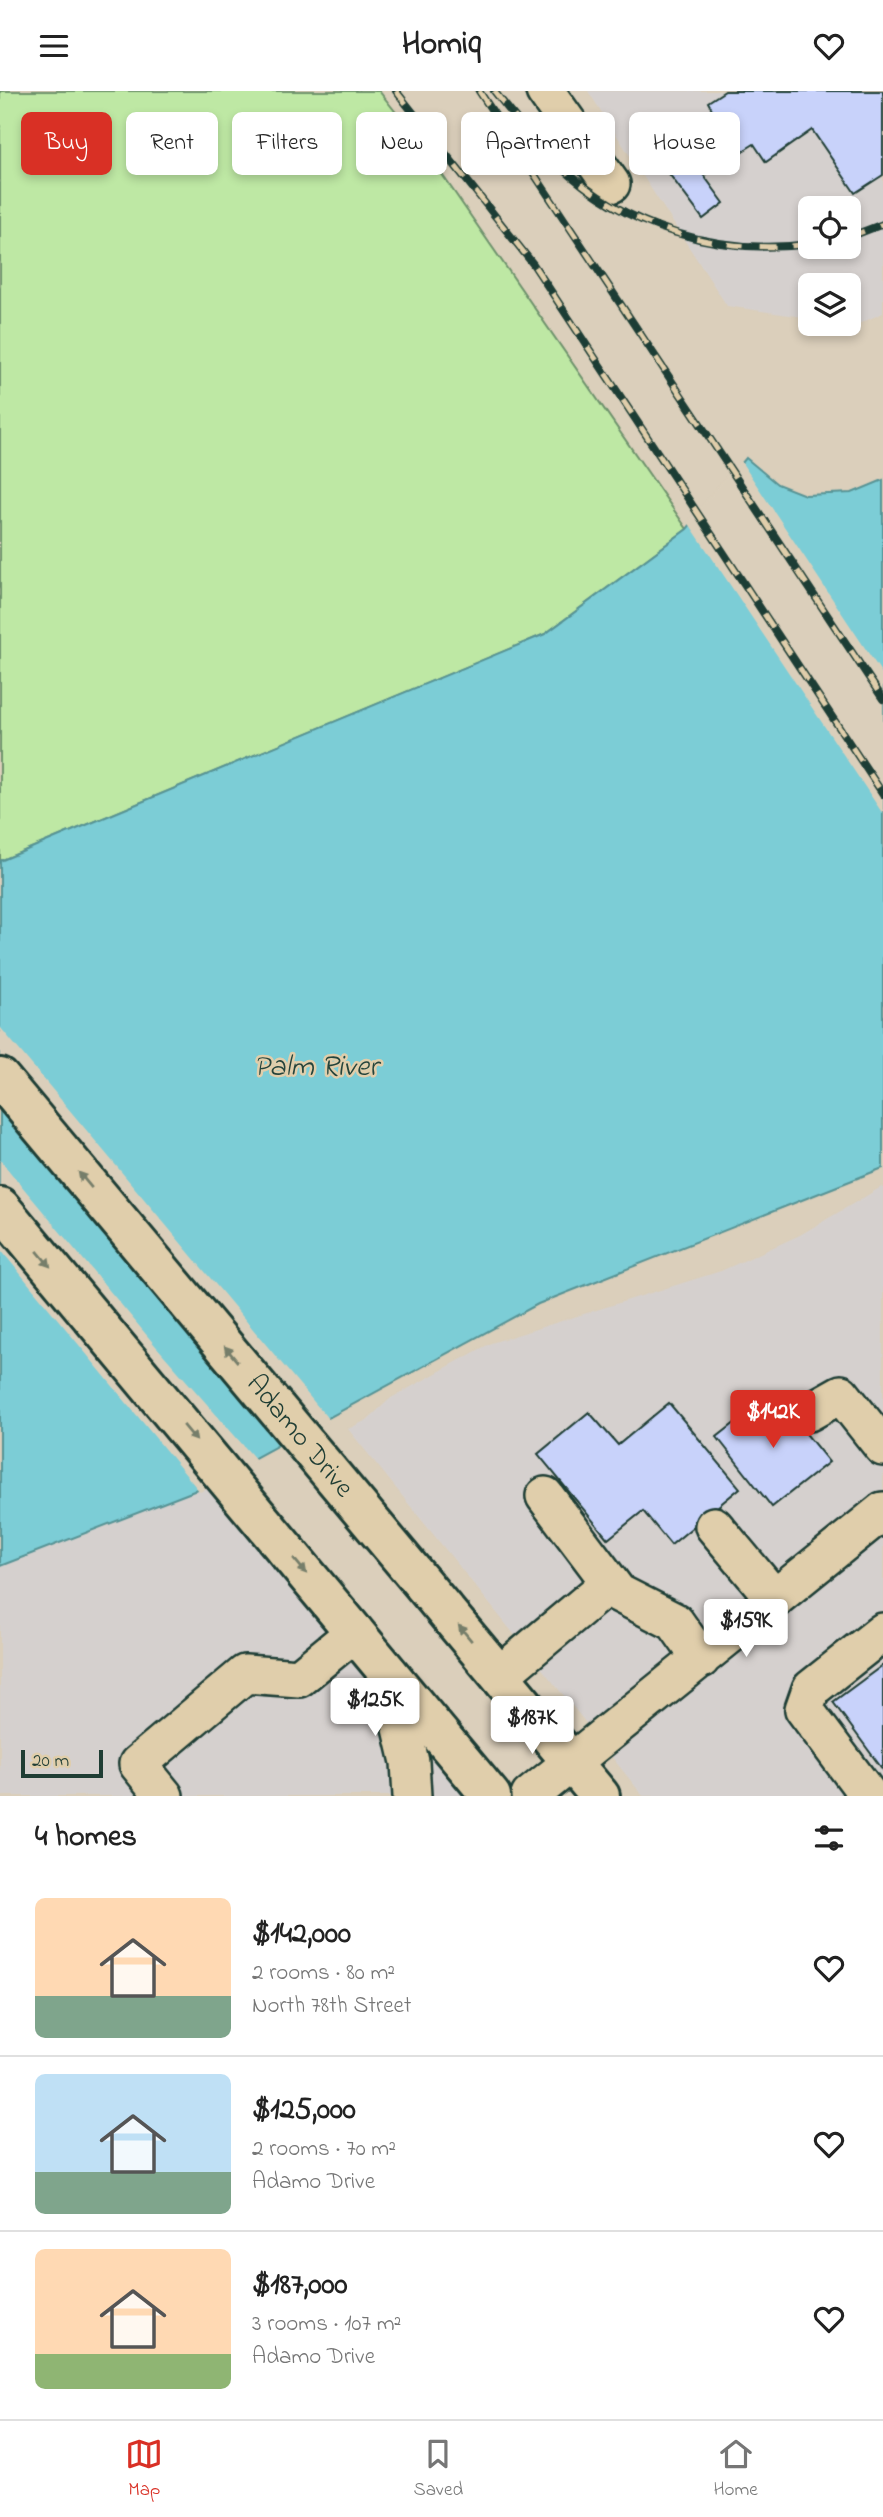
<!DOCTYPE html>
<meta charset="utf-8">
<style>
:root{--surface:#fff;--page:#f6f6f6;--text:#222;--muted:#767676;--line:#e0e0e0;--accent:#d93025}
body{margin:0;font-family:"Indie Flower",sans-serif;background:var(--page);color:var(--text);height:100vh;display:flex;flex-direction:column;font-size:26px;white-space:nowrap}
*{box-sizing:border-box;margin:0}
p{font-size:23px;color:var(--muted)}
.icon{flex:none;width:38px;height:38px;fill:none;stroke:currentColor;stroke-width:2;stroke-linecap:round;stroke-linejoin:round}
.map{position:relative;height:1705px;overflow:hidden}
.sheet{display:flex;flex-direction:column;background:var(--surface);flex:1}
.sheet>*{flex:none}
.banner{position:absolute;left:21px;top:21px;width:842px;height:63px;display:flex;gap:14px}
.fabs{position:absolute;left:798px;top:105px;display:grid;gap:14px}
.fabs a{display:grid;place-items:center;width:63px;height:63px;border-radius:10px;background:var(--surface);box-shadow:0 4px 10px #0003;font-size:35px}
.scale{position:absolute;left:21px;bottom:18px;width:82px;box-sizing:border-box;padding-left:7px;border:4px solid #1f3d34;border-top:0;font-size:19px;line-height:24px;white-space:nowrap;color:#1f3d34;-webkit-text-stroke:5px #e0ceab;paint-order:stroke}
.price{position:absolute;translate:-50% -60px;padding:0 16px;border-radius:7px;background:#fff;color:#222;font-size:23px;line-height:46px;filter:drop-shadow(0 2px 4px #0008)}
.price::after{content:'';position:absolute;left:50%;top:42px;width:21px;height:16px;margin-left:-10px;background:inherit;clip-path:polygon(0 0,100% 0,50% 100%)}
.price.current{background:var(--accent);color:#fff}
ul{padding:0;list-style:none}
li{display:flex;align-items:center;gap:21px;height:175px;padding:0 35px}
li+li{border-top:2px solid var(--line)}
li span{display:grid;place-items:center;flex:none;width:196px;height:140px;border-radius:10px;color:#555}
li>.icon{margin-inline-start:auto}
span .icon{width:84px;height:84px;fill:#fffc;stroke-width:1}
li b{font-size:30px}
h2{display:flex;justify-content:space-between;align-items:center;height:84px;padding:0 35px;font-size:30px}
.tag{padding:0 24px;border-radius:10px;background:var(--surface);box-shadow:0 4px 10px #0003;font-size:24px;line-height:63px}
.tag.current{background:var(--accent);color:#fff}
header{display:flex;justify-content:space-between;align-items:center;height:91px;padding:0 35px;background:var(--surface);font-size:32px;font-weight:700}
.dock{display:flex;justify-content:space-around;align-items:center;height:98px;border-top:2px solid var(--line);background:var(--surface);font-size:19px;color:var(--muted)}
.dock a{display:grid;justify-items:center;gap:4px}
.dock .current{color:var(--accent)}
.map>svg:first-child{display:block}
</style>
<header><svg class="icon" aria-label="menu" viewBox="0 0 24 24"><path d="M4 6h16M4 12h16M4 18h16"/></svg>Homiq<svg class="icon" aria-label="heart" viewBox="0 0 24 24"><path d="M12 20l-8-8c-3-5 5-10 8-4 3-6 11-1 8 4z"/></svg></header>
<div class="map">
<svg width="883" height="1705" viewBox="0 0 883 1705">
<rect width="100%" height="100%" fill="#dbcfbb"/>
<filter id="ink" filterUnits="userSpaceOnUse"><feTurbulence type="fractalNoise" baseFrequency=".0143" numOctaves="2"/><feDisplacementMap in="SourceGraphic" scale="14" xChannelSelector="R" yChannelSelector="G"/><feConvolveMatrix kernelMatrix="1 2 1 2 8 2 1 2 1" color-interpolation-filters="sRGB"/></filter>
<g filter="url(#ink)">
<path fill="#d5d0ce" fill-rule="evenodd" d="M588 0H883V222L856 234 849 233V194H810V227L727 215ZM810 117H849V156H810Z
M883 1095V1401L590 1637 348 1338 367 1329 391 1307 491 1252 721 1180 800 1144Z
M219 1386 504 1705H0V1475L194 1400Z
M883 1438V1705H643L607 1660Z"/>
<path fill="#bee8a4" stroke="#6e926c" stroke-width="2" d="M0 0H379L421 53 687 438 545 543 0 770Z"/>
<path fill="#7ccdd6" stroke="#579395" stroke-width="2" d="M746 367 777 393 805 404 852 402 883 389V1077L538 1213 194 1400 0 1475V770L545 543 687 438Z"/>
<path fill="#dbcfbb" d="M740 369 883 584V723L688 431Z
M0 936 330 1330 283 1355 0 1020Z
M0 1069 155 1254 257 1370 200 1401 0 1158Z"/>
<path fill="#c8d2fa" stroke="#1f3d34" stroke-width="2" d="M725 0H883V84L855 102 812 39 766 71 754 53 706 83 685 50 718 29 708 11Z
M677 48 724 112 703 128 655 64Z
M773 1302 829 1371 772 1416 717 1346Z
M669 1312 740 1397 671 1454 643 1420 608 1448 538 1363 589 1321 618 1354Z
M883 1574V1679L833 1611Z"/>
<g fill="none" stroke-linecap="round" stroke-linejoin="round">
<defs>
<path id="minor" d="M545 0 611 93
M809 1321 841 1303 883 1356
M545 1405 618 1502 675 1531 701 1568
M714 1435 775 1508
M389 1582 410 1671 412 1705
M500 1584 610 1492
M164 1705 138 1673 245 1583 299 1587 355 1541
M530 1705 883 1420
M869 1705 804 1618 811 1598 883 1541"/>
<g id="major">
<path id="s1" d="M0 987 600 1705"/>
<path d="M0 1116 491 1705"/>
</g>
</defs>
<use href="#minor" stroke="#1f3d34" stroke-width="42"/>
<use href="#major" stroke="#1f3d34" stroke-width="44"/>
<use href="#minor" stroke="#e0ceab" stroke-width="37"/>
<use href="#major" stroke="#e0ceab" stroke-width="38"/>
<defs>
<path id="rail" d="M396 0 533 173 883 703
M479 0 883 608
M494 0C514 25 534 51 558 73 625 137 718 165 810 153
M849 146 883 133"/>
</defs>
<use href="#rail" stroke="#1f3d34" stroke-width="8"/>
<use href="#rail" stroke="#e0ceab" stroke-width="5" stroke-dasharray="16" stroke-linecap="butt"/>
</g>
<defs><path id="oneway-solid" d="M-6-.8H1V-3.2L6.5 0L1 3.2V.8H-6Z" transform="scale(1.75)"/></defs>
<g fill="#767e6a">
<use href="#oneway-solid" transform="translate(85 1089) rotate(-130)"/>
<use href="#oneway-solid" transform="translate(44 1168) rotate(50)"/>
<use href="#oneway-solid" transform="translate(231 1263) rotate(-130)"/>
<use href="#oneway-solid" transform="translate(190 1342) rotate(50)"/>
<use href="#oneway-solid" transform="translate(300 1475) rotate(50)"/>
<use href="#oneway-solid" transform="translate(465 1542) rotate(-130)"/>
</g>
</g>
<g text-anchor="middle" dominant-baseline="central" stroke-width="5" stroke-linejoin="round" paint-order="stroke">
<g font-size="28" fill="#1f3d34" stroke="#e0ceab">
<text stroke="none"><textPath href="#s1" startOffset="467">Adamo Drive</textPath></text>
</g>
<g font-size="30" font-style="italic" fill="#24443c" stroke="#e0ceab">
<text x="316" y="977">Palm River</text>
</g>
</g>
</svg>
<div class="fabs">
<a><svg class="icon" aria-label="locate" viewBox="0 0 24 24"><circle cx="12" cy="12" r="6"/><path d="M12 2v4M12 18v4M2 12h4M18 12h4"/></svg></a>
<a><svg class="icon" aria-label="layers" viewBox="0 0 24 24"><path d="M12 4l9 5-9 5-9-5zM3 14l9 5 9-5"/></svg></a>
</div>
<div class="scale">20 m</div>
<b class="price current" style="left:773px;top:1359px">$142K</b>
<b class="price" style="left:746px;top:1568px">$159K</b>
<b class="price" style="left:375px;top:1647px">$125K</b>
<b class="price" style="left:532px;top:1665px">$187K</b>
<div class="banner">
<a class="tag current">Buy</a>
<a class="tag">Rent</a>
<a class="tag">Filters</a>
<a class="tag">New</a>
<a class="tag">Apartment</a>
<a class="tag">House</a>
</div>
</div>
<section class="sheet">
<h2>4 homes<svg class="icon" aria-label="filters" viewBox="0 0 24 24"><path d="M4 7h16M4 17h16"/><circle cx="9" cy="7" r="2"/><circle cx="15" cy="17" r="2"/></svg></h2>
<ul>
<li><span style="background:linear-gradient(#ffd9b3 70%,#7fa58c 0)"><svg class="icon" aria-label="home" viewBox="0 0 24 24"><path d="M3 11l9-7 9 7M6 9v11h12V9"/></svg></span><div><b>$142,000</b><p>2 rooms · 80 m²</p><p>North 78th Street</p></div><svg class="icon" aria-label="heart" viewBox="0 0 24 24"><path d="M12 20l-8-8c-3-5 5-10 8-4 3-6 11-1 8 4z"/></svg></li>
<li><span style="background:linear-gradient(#bfe0f5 70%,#7fa58c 0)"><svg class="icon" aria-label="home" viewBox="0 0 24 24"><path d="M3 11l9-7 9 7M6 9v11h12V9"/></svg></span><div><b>$125,000</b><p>2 rooms · 70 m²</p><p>Adamo Drive</p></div><svg class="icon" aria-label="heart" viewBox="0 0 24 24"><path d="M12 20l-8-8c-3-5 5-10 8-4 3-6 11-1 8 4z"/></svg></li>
<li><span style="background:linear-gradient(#ffd9b3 75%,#8fb573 0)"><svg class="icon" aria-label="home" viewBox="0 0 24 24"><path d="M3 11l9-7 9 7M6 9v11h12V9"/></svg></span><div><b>$187,000</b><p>3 rooms · 107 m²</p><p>Adamo Drive</p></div><svg class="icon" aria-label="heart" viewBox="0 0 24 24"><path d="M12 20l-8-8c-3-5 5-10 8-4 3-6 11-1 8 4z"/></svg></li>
</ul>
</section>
<nav class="dock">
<a class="current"><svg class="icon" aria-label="map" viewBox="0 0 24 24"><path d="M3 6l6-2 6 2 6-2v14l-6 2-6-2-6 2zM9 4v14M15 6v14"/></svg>Map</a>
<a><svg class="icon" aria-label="saved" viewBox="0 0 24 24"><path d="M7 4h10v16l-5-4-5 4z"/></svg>Saved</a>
<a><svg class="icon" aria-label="home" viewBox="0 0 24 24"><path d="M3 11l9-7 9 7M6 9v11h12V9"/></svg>Home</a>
</nav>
